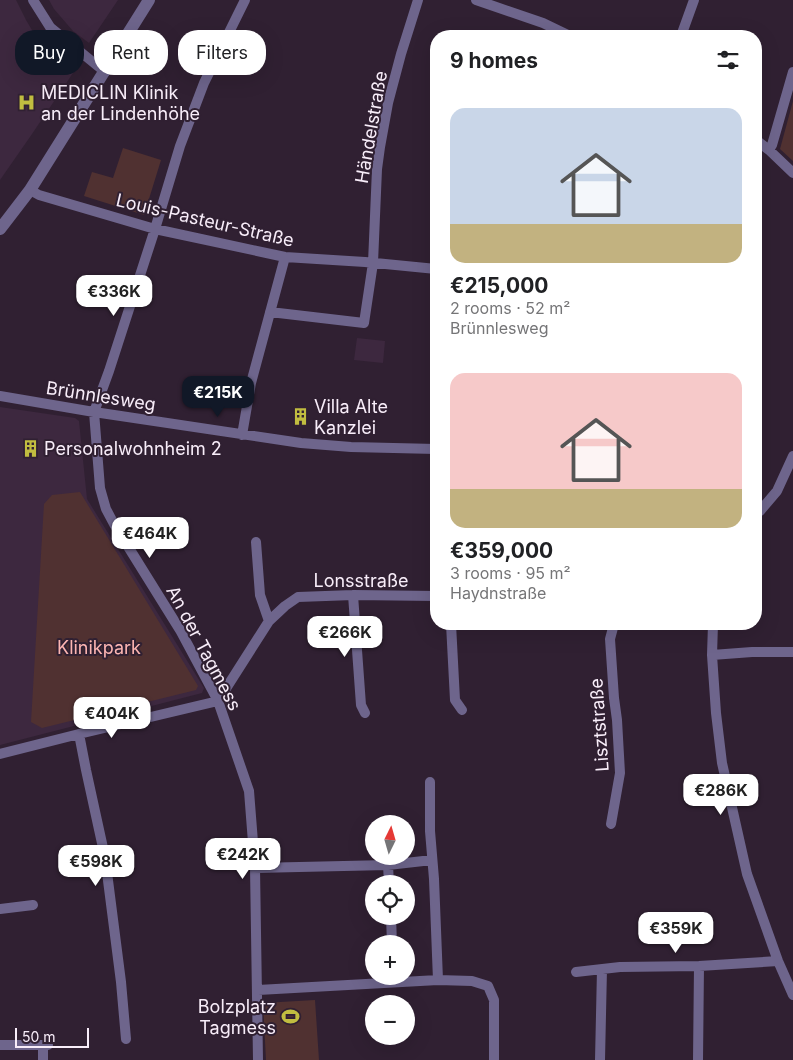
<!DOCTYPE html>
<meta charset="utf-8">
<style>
:root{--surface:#fff;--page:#f6f6f6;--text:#202124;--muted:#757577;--accent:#111827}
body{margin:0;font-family:Inter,sans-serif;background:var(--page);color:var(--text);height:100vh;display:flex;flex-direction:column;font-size:19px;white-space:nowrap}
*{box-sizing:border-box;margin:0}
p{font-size:16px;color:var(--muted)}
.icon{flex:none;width:28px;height:28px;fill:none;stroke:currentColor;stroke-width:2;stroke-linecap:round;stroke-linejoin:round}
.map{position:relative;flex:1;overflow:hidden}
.details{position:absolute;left:430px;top:30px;width:332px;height:600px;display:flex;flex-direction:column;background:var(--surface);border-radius:20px;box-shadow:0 5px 20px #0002}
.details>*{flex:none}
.guide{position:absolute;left:15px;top:30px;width:340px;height:45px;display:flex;gap:10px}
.needle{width:32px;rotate:5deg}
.controls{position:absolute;left:365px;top:815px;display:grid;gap:10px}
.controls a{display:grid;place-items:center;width:50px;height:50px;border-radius:50%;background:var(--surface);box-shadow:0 5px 20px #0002;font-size:25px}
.scale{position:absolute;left:15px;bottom:12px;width:74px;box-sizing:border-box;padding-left:5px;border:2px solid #f8edf9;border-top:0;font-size:14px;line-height:18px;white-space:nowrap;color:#f8edf9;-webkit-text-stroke:4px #302032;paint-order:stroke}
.price{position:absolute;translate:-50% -42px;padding:0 11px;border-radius:10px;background:#fff;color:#222;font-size:16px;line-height:32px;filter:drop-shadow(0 1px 2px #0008)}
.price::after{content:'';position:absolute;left:50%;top:30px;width:15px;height:11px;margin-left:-8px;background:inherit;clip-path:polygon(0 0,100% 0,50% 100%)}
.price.on{background:var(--accent);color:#fff}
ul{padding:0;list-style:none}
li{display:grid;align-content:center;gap:10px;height:265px;padding:0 20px}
li span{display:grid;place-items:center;height:155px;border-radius:15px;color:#555}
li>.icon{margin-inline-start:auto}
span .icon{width:90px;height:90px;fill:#fffc;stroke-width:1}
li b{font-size:21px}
h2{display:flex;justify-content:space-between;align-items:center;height:60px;padding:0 20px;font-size:21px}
.tag{padding:0 18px;border-radius:20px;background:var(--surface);box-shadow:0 5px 20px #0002;font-size:18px;line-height:45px}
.tag.on{background:var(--accent);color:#fff}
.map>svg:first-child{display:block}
</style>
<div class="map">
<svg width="793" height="1060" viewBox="0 0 793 1060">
<rect width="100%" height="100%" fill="#302032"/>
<path fill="#3d283f" d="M0 0H16L26 20 39 42 75 70 32 134 0 180Z
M49 0H118L89 43 73 31 54 9Z
M357 338 385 341 383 363 354 360Z
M0 407 75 418 79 421 87 499 204 688 202 693 0 745Z"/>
<path fill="#503131" d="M793 101V161L780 149Z
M123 148 161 160 144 215 84 196 92 172 113 178Z
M80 492 198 686 196 690 42 728 31 722 44 504 52 495Z
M315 1000 319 1060H266L263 1003Z"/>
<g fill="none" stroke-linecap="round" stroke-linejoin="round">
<path stroke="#6e658c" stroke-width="10" d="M33 0 50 27 105 72
M245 0 204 83 180 146 155 229 109 371 94 412 100 488 106 509 114 524 180 630 218 701 249 791 255 868 258 1060
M476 0 543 23 570 36
M681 36 694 0
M756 140 769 150 793 173
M769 150 772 145 793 72
M30 190 39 195 155 229 285 257 365 262 436 269
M270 312 364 323 373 263 377 169 380 147 388 103 401 54 418 0
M0 396 94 412 301 443 351 447 436 449
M242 435 251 383 285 257
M756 513 760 511 777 491 793 456
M256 542 260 595 269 621
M353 595 361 705 365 713
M451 624 455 700 462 710
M713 624 712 655 716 713 722 763 747 874 778 961 793 995
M712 655 752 652H793
M218 701 269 621 285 606 298 597 353 595 436 596
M79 734 86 770 105 857 121 982 126 1039
M0 754 79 734 218 701
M430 782V831L434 879 438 980
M611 824 620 773 617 720 614 698 610 639 614 624
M388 865 389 884
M255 868 388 865 432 860
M0 909 33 905
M391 916 392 944
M576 972 620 967 699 966 778 961
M258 990 438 980 472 981 488 986 494 1000V1060
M0 1045H48
M43 1060V1045
M600 1060 602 969
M698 1060 699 966"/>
<path stroke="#6e658c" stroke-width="12" d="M0 229 30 190 149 0"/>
</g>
<defs>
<symbol id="hospital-bare" viewBox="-9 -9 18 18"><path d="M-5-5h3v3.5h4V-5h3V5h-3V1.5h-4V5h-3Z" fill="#c1bd40" stroke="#302032" stroke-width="2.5" paint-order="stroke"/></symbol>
<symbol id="building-bare" viewBox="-9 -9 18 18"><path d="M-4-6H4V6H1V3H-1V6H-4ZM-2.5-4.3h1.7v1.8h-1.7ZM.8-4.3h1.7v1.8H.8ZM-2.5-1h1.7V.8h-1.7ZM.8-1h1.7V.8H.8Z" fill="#c1bd40" stroke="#302032" stroke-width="2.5" paint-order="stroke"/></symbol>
<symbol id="stadium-bare" viewBox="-9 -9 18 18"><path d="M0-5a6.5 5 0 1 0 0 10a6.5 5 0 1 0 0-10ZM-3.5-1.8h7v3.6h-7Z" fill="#c1bd40" stroke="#302032" stroke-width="2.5" paint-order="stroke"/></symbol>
</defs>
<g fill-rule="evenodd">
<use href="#hospital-bare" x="14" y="90" width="25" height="25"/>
<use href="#building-bare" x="288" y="404" width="25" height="25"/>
<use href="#building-bare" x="18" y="436" width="25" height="25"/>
<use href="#stadium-bare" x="278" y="1004" width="25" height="25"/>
</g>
<g text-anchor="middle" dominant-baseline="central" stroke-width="4" stroke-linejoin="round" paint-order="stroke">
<g font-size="18" fill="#f8edf9" stroke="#302032" text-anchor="start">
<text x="41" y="92">MEDICLIN Klinik<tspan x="41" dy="21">an der Lindenhöhe</tspan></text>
<text x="314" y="406">Villa Alte<tspan x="314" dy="21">Kanzlei</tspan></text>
<text x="44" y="448">Personalwohnheim 2</text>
<text x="276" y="1006" text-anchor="end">Bolzplatz<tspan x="276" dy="21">Tagmess</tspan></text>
</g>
<g font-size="18" fill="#f8edf9" stroke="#302032">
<text transform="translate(371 127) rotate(-80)">Händelstraße</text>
<text transform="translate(205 220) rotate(13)">Louis-Pasteur-Straße</text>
<text transform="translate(101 396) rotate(9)">Brünnlesweg</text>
<text x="361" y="580">Lonsstraße</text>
<text transform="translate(204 648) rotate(62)">An der Tagmess</text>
<text transform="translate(599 725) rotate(-94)">Lisztstraße</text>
</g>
<g font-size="18" fill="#fcb5b2" stroke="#302032">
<text x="99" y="647">Klinikpark</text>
</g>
</g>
</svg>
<div class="controls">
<a><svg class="needle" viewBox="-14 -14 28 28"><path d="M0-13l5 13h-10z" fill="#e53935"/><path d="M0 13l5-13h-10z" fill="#757577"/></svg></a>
<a><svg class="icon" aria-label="locate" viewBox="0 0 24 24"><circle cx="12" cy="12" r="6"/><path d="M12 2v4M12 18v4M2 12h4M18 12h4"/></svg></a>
<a>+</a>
<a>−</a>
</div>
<div class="scale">50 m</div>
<b class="price" style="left:114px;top:317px">€336K</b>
<b class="price on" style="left:218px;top:418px">€215K</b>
<b class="price" style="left:150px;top:559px">€464K</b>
<b class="price" style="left:345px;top:658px">€266K</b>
<b class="price" style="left:112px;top:739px">€404K</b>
<b class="price" style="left:721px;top:816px">€286K</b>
<b class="price" style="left:243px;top:880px">€242K</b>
<b class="price" style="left:96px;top:887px">€598K</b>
<b class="price" style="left:676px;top:954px">€359K</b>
<div class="guide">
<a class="tag on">Buy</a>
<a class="tag">Rent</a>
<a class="tag">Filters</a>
</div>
<section class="details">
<h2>9 homes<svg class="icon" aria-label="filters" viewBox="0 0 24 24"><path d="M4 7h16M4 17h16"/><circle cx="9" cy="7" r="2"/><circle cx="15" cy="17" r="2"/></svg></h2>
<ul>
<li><span style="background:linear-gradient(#c9d6e8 75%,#c2b280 0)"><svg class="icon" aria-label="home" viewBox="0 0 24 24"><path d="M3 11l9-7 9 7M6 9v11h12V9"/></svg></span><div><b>€215,000</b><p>2 rooms · 52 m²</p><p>Brünnlesweg</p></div></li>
<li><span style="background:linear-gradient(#f6c9c9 75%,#c2b280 0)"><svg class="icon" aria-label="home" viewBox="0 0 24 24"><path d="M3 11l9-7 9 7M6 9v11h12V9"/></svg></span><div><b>€359,000</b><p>3 rooms · 95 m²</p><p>Haydnstraße</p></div></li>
</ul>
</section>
</div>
